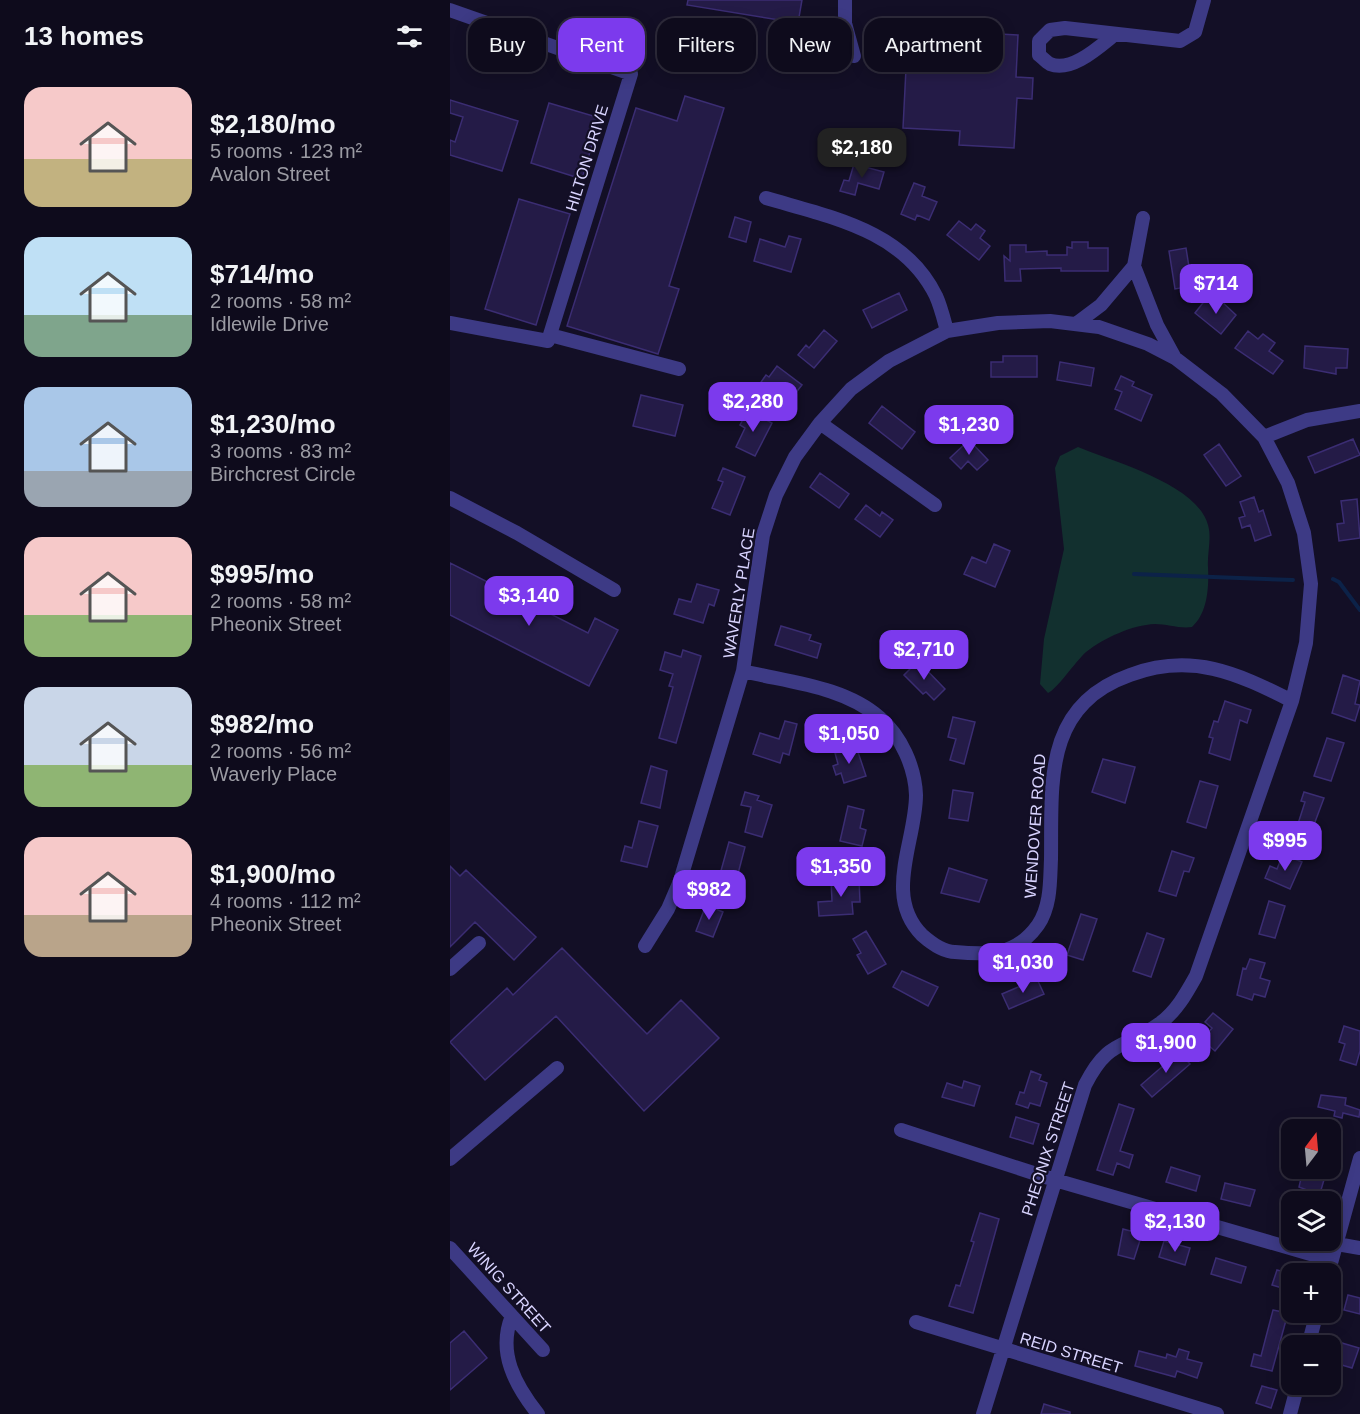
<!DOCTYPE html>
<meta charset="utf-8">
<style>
:root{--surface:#0e0b1c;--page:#1c1929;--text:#f1f3f6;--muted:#9b9ba3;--line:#2e2b3b;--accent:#7c3aed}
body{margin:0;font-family:Arial,sans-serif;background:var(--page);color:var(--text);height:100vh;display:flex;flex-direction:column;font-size:22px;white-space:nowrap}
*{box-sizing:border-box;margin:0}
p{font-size:20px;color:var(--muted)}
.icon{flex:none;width:33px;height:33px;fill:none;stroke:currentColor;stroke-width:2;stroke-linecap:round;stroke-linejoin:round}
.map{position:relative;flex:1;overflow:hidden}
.panel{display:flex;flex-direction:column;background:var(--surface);width:450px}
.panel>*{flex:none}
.top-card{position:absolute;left:18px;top:18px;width:570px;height:54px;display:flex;gap:12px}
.needle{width:39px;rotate:16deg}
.buttons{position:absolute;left:831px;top:1119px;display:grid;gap:12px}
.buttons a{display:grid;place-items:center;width:60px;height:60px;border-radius:12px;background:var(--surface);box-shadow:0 3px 15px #0003,0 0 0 2px var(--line);font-size:30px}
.price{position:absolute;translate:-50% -51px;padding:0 14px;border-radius:12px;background:var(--accent);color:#fff;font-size:20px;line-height:39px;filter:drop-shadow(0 2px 3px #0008)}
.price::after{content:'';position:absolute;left:50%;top:36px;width:18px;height:14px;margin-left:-9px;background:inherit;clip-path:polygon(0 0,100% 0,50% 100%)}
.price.current{background:#222;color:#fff}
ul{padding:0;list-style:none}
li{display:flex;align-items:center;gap:18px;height:150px;padding:0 24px}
li span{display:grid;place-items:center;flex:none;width:168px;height:120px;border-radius:18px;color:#555}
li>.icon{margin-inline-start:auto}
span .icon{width:72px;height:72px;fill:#fffc;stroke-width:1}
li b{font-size:26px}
h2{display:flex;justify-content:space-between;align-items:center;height:72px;padding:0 24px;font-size:26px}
.pill{padding:0 21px;border-radius:18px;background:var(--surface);box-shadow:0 3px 15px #0003,0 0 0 2px var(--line);font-size:21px;line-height:54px}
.pill.current{background:var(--accent);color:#fff}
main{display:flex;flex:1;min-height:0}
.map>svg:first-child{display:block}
</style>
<main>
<section class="panel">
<h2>13 homes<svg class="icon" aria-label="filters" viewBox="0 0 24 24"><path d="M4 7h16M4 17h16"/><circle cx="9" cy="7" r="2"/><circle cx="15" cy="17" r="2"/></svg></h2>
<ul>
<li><span style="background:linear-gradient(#f6c9c9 60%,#c2b280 0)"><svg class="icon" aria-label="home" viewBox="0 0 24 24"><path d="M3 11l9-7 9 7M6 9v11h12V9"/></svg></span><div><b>$2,180/mo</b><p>5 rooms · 123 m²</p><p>Avalon Street</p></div></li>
<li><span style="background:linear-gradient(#bfe0f5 65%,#7fa58c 0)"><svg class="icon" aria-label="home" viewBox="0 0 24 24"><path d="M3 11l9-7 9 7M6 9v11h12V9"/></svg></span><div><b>$714/mo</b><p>2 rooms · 58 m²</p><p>Idlewile Drive</p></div></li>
<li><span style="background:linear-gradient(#a9c7e8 70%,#9aa5b1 0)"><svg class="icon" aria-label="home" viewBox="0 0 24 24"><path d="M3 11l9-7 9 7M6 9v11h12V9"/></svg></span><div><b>$1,230/mo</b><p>3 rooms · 83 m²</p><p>Birchcrest Circle</p></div></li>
<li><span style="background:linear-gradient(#f6c9c9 65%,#8fb573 0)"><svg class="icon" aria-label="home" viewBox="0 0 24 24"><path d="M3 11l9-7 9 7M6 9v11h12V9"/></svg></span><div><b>$995/mo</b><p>2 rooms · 58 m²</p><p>Pheonix Street</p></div></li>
<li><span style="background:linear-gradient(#c9d6e8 65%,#8fb573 0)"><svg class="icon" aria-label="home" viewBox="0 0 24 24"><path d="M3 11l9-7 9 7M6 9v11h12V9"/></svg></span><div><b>$982/mo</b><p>2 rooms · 56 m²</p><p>Waverly Place</p></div></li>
<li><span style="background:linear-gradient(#f6c9c9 65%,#b9a48a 0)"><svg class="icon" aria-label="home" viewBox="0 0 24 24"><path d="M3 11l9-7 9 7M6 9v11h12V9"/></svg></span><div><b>$1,900/mo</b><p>4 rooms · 112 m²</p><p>Pheonix Street</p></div></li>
</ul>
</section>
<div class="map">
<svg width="910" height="1414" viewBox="0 0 910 1414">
<rect width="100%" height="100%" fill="#130f26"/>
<path fill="#12302f" d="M628 447C664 462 747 484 758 525 762 538 757 554 758 567 759 586 758 613 742 627 730 629 717 624 705 624 682 625 654 638 636 652 625 662 607 689 598 693L590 684 594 639 614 549 605 468 610 456Z"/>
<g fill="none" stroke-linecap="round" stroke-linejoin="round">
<path stroke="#0c2248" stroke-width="4" d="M684 574 843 580
M883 579 889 582 910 610"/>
</g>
<path fill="#241b47" stroke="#3b2d73" stroke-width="1.5" d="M238 0H352L348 23 237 5Z
M458 29 568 35 566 77 583 78 582 99 567 98 564 148 509 145 510 131 453 128Z
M235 96 274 108 219 286 229 289 208 354 117 326 186 108 227 121Z
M0 100 68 121 52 171 0 155V140L5 142 13 117 0 113Z
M99 103 150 118 132 179 81 163Z
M404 164 434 172 429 189 408 183 405 195 390 191 394 180 399 181Z
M464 183 475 187 472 196 487 202 479 220 467 215 465 220 451 214Z
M69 199 120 214 86 325 35 309Z
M285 217 301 222 296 242 279 237Z
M509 221 521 230 526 224 535 231 530 238 540 246 529 260 497 235Z
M339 236 351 239 341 272 304 261 310 239 335 247Z
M622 242H638V248H658V271H611V268L570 269 571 281H555L554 256 560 261V245H576V252L597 251V255H617V247L622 248Z
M736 248 742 286 725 289 719 251Z
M449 293 457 310 422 328 413 310Z
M756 299 764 305 769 299 786 315 771 334 745 313Z
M374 330 387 341 364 368 348 355 356 345 359 348Z
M798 331 808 339 813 334 825 343 819 351 833 361 823 374 785 348Z
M855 346 898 349 897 368H886V374L854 368Z
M553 356H587V377H541V362H553Z
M610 362 644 368 641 386 607 380Z
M327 366 352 385 337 404 335 403 329 411 304 392 316 375 319 377Z
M671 376 684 382 682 386 702 395 691 421 665 409 672 392 665 389Z
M191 395 233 405 225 436 183 426Z
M432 406 465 432 452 449 419 423Z
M298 410 322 423 305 456 286 447 295 428 290 425Z
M903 439 910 455 865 473 858 457Z
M519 440 538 460 527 470 518 461 511 469 500 458Z
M769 444 791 476 776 486 754 455Z
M273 468 295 477 280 515 262 508 273 482 268 480Z
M370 473 399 494 389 508 360 487Z
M804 497 809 512 813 510 821 535 805 541 800 525 792 528 789 518 795 516 790 502Z
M907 499 910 538 889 541 887 524 894 523 891 501Z
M416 505 430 516 432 512 443 520 430 537 405 519Z
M544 544 560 551 545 587 514 574 522 557 536 563Z
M0 563 138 633 145 618 168 630 139 686 0 615Z
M247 584 269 590 264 606 259 604 253 623 224 614 229 599 241 602Z
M331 626 361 635 359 640 371 644 367 658 325 645Z
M233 650 251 656 226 743 209 738 223 687 219 686 223 674 210 670 215 652 231 657Z
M468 661 495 689 484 700 476 692 473 694 454 675Z
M893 675 910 681 905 704 910 705 905 721 882 713Z
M775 701 801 710 797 723 790 720 780 760 759 753 763 738 759 737 764 721 768 722Z
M503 717 525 722 514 764 500 760 506 739 498 737Z
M335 721 347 724 339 755 333 753 330 763 303 754 310 733 329 739Z
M877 738 894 743 881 781 864 776Z
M406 746 416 776 394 783 391 773 386 775 383 766 388 764 385 753Z
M653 759 685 767 675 803 642 792Z
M201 766 217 771 210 808 191 803Z
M750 781 768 786 756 828 737 822Z
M503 790 523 793 518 821 499 818Z
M295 792 309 796 307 800 322 805 312 837 295 832 301 807 291 805Z
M854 792 874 798 859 838 845 833 855 802 851 801Z
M398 806 414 810 410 828 416 830 412 846 390 841Z
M189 821 208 826 197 867 171 861 175 846 182 848Z
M279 842 295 847 284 889 267 885Z
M722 851 744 858 739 872 734 871 726 896 709 891Z
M833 854 852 862 840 889 815 878 820 866 827 869Z
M0 866 10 876 16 870 86 937 64 960 25 922 0 947Z
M499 868 537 880 529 902 491 893Z
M409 879 410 902H402L403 914 369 916 368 902 382 901 381 880Z
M819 901 835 906 825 938 809 934Z
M256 905 273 912 263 937 246 931Z
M631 914 647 919 633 960 617 955Z
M416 931 436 964 418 974 407 955 411 953 403 939Z
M697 933 714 939 701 977 683 971Z
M112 948 197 1034 231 1000 269 1038 194 1111 106 1016 35 1080 0 1042 57 988 63 995Z
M800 959 815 963 810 978 820 981 815 997 804 994 802 1000 787 995 793 968 796 969Z
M452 971 488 987 478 1006 443 987Z
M587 979 594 994 559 1009 552 994Z
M763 1013 783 1029 765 1051 752 1040 762 1028 755 1022Z
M894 1026 910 1031V1051L906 1065 890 1060 895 1044 889 1042Z
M729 1052 740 1064 702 1097 691 1085Z
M581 1071 591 1075 589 1080 597 1083 590 1106 580 1103 578 1108 566 1104 570 1092 574 1093Z
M514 1081 530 1086 524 1106 492 1097 497 1083 512 1088Z
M871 1095 896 1098 895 1105 910 1110 909 1117 893 1113 892 1118 884 1116 885 1111 868 1107Z
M669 1104 684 1109 670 1151 683 1155 679 1168 667 1163 663 1175 647 1170Z
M566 1117 589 1124 583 1144 560 1137Z
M721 1167 750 1176 746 1191 716 1182Z
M861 1169 876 1173 868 1200 856 1197 857 1190 849 1187 852 1174 859 1176Z
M775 1183 805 1190 800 1206 771 1199Z
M530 1213 549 1219 523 1313 499 1306 506 1285 510 1286 524 1242 521 1241Z
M673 1229 692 1234 684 1259 668 1255Z
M714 1241 740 1248 735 1265 709 1257Z
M766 1258 796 1267 791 1283 761 1274Z
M827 1270 842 1274V1291L822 1285Z
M898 1295 910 1298V1314L894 1310Z
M823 1310 838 1313 822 1371 801 1366 804 1354 811 1356Z
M14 1331 37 1358 0 1390V1343Z
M892 1343 909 1348 902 1368 885 1363Z
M729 1349 739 1352 737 1359 752 1363 747 1378 727 1371 725 1377 685 1366 689 1351 716 1358 717 1354 726 1357Z
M812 1386 827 1390 821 1408 806 1403Z
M594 1404 620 1412V1414H591Z"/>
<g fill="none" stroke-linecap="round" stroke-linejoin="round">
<path stroke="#3d3a85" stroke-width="14" d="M395 0V23L404 56
M0 10 181 74 98 341 0 323
M664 35C649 47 621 73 600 64 596 62 592 57 589 55V41L600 30 615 28 730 41 745 32 754 0
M316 198C380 217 454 230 486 296 491 307 494 320 497 331
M684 266 707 325 725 358
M627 323 651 305 684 266 693 218
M100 335 229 369
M370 423 485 505
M814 437 857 420 910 411
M0 498 67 533 164 590
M293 671C337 682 394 686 430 718 451 736 465 767 466 795 466 841 433 896 472 935 481 943 493 952 505 952 539 955 566 956 588 925 601 906 600 881 601 859 602 782 593 706 680 675 741 652 787 673 842 701
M195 946 218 909 230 881 293 671 313 535 326 495 345 457 370 423 401 389 439 361 497 331 548 323 600 321 649 327 698 344 725 358 772 394 814 437 838 483 854 533 861 584 856 643 842 701 746 976C736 994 726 1012 709 1024 673 1050 659 1038 635 1085L533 1414
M0 969 29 943
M451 1130 605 1180 881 1260
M0 1159 107 1068
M887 1244 910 1248
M0 1248 93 1350
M878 1274 910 1158
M62 1316C47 1352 65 1385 88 1414
M466 1322 767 1414
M858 1346 867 1312
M840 1414 848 1384"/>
</g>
<g text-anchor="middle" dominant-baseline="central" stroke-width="4.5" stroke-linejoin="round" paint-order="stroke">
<g font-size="16" fill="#d9d4ff" stroke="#130f26">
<text transform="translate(137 158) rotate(-73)">HILTON DRIVE</text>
<text transform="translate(289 593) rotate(-81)">WAVERLY PLACE</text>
<text transform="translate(585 826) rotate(-86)">WENDOVER ROAD</text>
<text transform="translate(598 1149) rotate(-72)">PHEONIX STREET</text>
<text transform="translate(59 1288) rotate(48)">WINIG STREET</text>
<text transform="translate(621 1353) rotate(17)">REID STREET</text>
</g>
</g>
</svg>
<div class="buttons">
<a><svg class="needle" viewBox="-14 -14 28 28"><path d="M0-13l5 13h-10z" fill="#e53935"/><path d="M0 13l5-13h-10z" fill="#9b9ba3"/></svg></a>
<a><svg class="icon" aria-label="layers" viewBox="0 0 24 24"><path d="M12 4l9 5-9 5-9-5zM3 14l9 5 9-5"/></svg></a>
<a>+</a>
<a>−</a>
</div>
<b class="price current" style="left:412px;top:179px">$2,180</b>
<b class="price" style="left:766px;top:315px">$714</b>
<b class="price" style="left:303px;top:433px">$2,280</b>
<b class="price" style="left:519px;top:456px">$1,230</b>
<b class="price" style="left:79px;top:627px">$3,140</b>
<b class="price" style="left:474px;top:681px">$2,710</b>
<b class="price" style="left:399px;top:765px">$1,050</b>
<b class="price" style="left:835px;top:872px">$995</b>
<b class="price" style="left:391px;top:898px">$1,350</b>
<b class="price" style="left:259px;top:921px">$982</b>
<b class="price" style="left:573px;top:994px">$1,030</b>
<b class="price" style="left:716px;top:1074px">$1,900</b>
<b class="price" style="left:725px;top:1253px">$2,130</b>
<div class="top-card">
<a class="pill">Buy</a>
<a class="pill current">Rent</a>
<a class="pill">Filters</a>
<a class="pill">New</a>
<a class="pill">Apartment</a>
</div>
</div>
</main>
